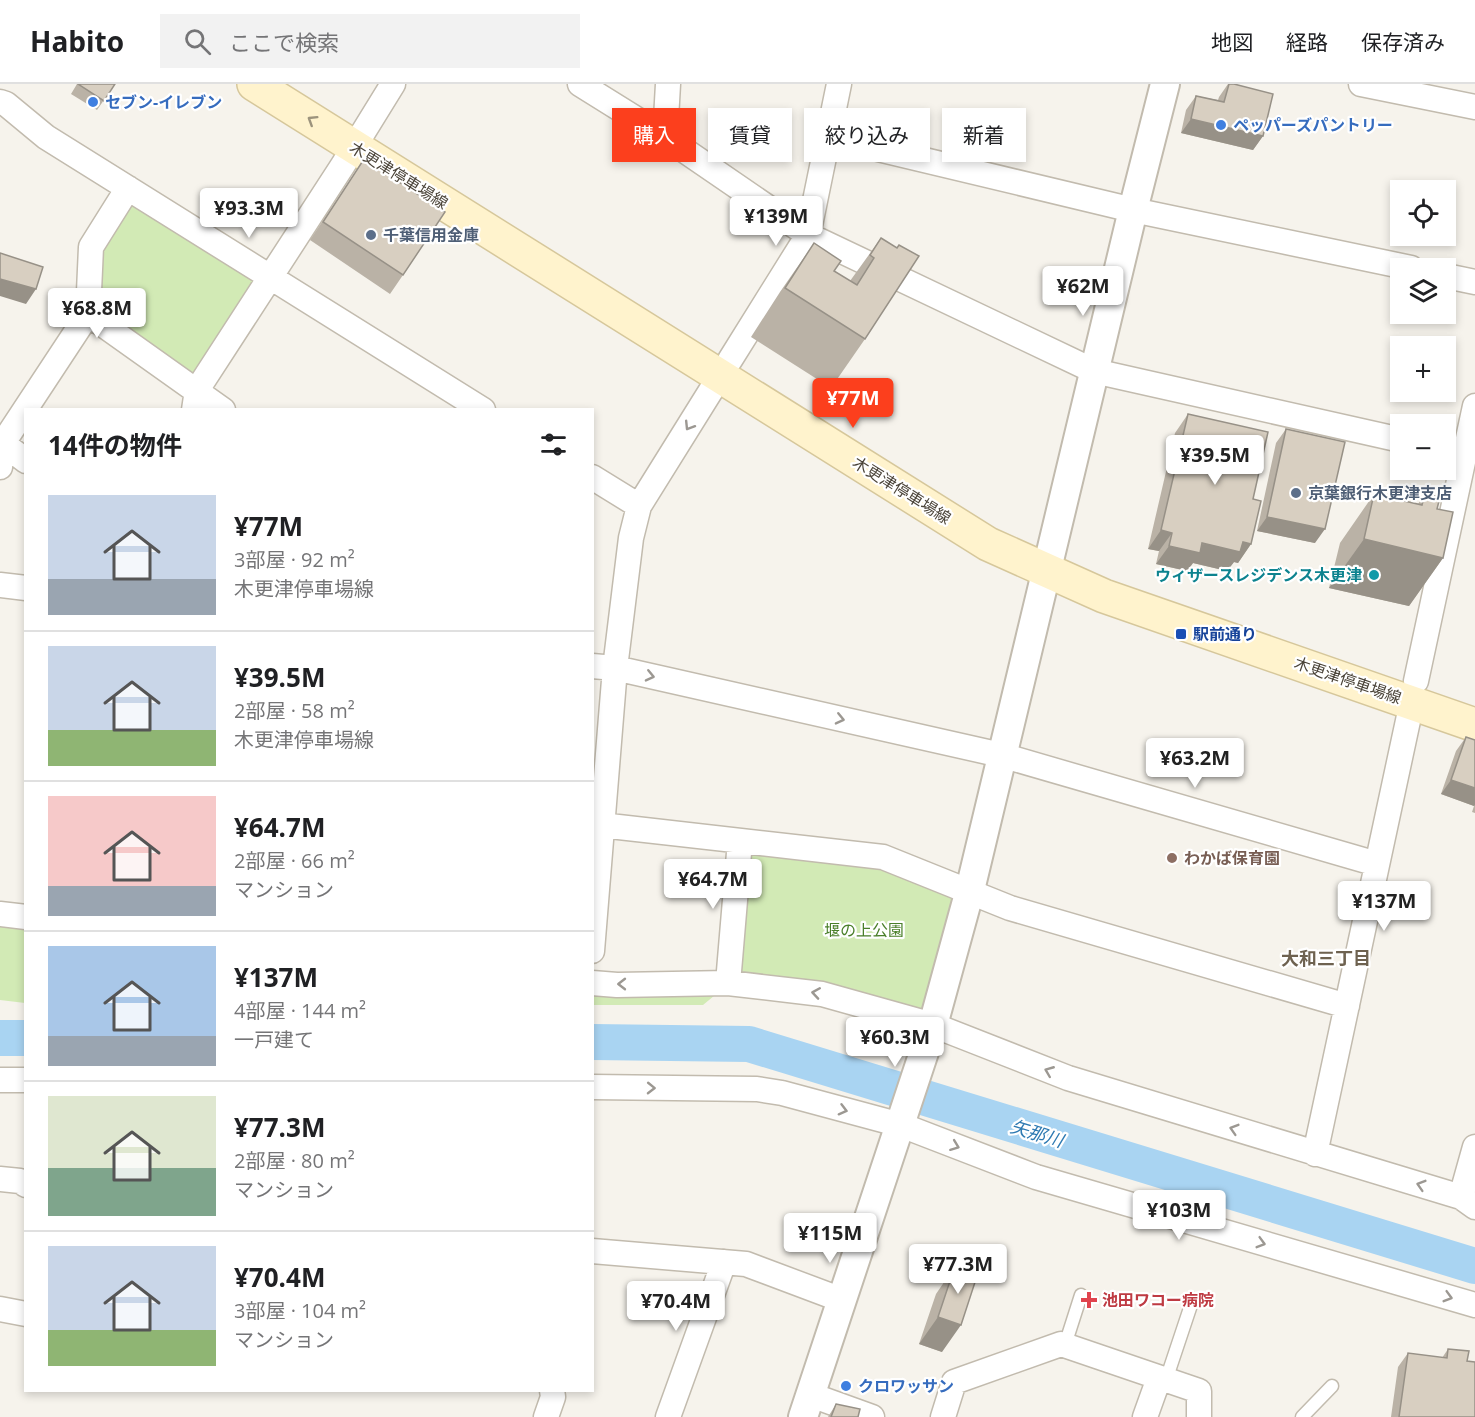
<!DOCTYPE html>
<html lang="ja">
<meta charset="utf-8">
<style>
:root{--surface:#fff;--page:#f2f2f2;--text:#202124;--muted:#757577;--line:#e0e0e0;--accent:#fc3f1d}
body{margin:0;font-family:"Open Sans","Noto Sans JP",sans-serif;background:var(--page);color:var(--text);height:100vh;display:flex;flex-direction:column;font-size:22px;white-space:nowrap}
*{box-sizing:border-box;margin:0}
p{font-size:20px;color:var(--muted)}
.icon{flex:none;width:33px;height:33px;fill:none;stroke:currentColor;stroke-width:2;stroke-linecap:round;stroke-linejoin:round}
.map{position:relative;flex:1;overflow:hidden}
.sheet{position:absolute;left:24px;top:324px;width:570px;height:984px;display:flex;flex-direction:column;background:var(--surface);border-radius:0px;box-shadow:0 3px 9px #0003}
.sheet>*{flex:none}
.hud{position:absolute;left:612px;top:24px;width:570px;height:54px;display:flex;gap:12px}
.controls{position:absolute;left:1390px;top:96px;display:grid;gap:12px}
.controls a{display:grid;place-items:center;width:66px;height:66px;border-radius:0px;background:var(--surface);box-shadow:0 3px 9px #0003;font-size:30px}
.price{position:absolute;translate:-50% -51px;padding:0 14px;border-radius:6px;background:#fff;color:#222;font-size:20px;line-height:39px;filter:drop-shadow(0 2px 3px #0008)}
.price::after{content:'';position:absolute;left:50%;top:36px;width:18px;height:14px;margin-left:-9px;background:inherit;clip-path:polygon(0 0,100% 0,50% 100%)}
.price.selected{background:var(--accent);color:#fff}
ul{padding:0;list-style:none}
li{display:flex;align-items:center;gap:18px;height:150px;padding:0 24px}
li+li{border-top:2px solid var(--line)}
li span{display:grid;place-items:center;flex:none;width:168px;height:120px;border-radius:0px;color:#555}
li>.icon{margin-inline-start:auto}
span .icon{width:72px;height:72px;fill:#fffc;stroke-width:1}
li b{font-size:26px}
h2{display:flex;justify-content:space-between;align-items:center;height:72px;padding:0 24px;font-size:26px}
.tag{padding:0 21px;border-radius:0px;background:var(--surface);box-shadow:0 3px 9px #0003;font-size:21px;line-height:54px}
.tag.selected{background:var(--accent);color:#fff}
header{display:flex;align-items:center;gap:36px;box-sizing:border-box;height:84px;padding:0 30px;background:var(--surface);border-bottom:2px solid var(--line)}
header strong{font-size:28px}
nav{display:flex;gap:33px;margin-inline-start:auto;font-size:21px}
.search{width:420px;height:54px;background:var(--page);display:flex;align-items:center;gap:15px;box-sizing:border-box;padding:0 21px;border-radius:0px;color:var(--muted);font-size:22px}
.map>svg:first-child{display:block}
</style>
<header>
<strong>Habito</strong>
<div class="search"><svg class="icon" aria-label="search" viewBox="0 0 24 24"><circle cx="10" cy="10" r="6"/><path d="M15 15l6 6"/></svg>ここで検索</div>
<nav><a>地図</a><a>経路</a><a>保存済み</a></nav>
</header>
<div class="map">
<svg width="1475" height="1333" viewBox="0 0 1475 1333">
<rect width="100%" height="100%" fill="#f6f3ec"/>
<path fill="#d2eab5" d="M134 118 258 199 195 299 97 226 101 165Z
M748 769 881 785 958 815 924 927 740 891Z
M0 836 25 838V919L0 916Z
M726 902 703 921H593L592 904Z"/>
<g fill="none" stroke-linecap="round" stroke-linejoin="round">
<path stroke="#a9d4f2" stroke-width="36" d="M0 954H26
M592 958 749 960 1475 1182"/>
<defs>
<path id="service" d="M1065 1261 1081 1211
M1166 1296 1193 1215
M1302 1333 1332 1302"/>
<path id="minor" d="M580 0 665 53 808 151 1094 287 1401 356
M1361 0 1475 23
M0 18 6 20 46 53 483 326
M665 53 668 0
M828 53 1133 126 1411 184
M1446 192 1475 198
M88 230 223 326
M730 276 808 151 839 0
M194 326 197 306 343 81 393 0
M0 357 26 377
M0 383 3 359 88 230 91 163 128 104
M592 393 639 422
M0 501 26 504
M592 582 615 584 1001 671 1377 780
M1416 597 1475 322
M592 740 883 773 1010 824 1347 922
M0 830 26 833
M592 867 615 584 631 454 639 422 720 292
M592 899 617 901 728 899 822 910 933 941 1068 994 1461 1113 1475 1123
M728 899 740 757
M0 996H26
M592 1003 757 1005 782 1009 901 1041 1036 1093 1475 1221
M1315 1070 1412 618
M0 1095 20 1097 26 1101
M1461 1113 1475 1063
M592 1167 746 1180 842 1216
M0 1225 26 1230
M811 1311 872 1333
M546 1333 553 1313 552 1306
M668 1333 724 1178
M943 1333 954 1298 1061 1260 1199 1307V1333
M1145 1333 1159 1294"/>
<path id="tertiary" d="M803 1333 933 941 970 806 1133 126 1165 0"/>
<path id="secondary" d="M254 0 988 460 1104 512 1475 641"/>
</defs>
<use href="#service" stroke="#c2bbae" stroke-width="15"/>
<use href="#minor" stroke="#c2bbae" stroke-width="27"/>
<use href="#tertiary" stroke="#c2bbae" stroke-width="32"/>
<use href="#secondary" stroke="#d6c79b" stroke-width="36"/>
<use href="#service" stroke="#fff" stroke-width="12"/>
<use href="#minor" stroke="#fff" stroke-width="24"/>
<use href="#tertiary" stroke="#fff" stroke-width="28"/>
<use href="#secondary" stroke="#fff3cd" stroke-width="33"/>
</g>
<path fill="#bab2a6" d="M77 0H115L97 26 71 10Z
M1228 0H1234L1263 52 1253 66 1181 49 1186 26 1196 12 1218 16 1219 13Z
M364 75 403 191 390 210 310 156Z
M881 154 865 255 831 304 751 253 780 208 814 159 834 187 850 197Z
M1188 330 1253 415 1251 460 1238 479 1234 478 1227 487 1193 479 1187 487 1156 480 1159 467 1148 465 1175 349Z
M1286 345 1315 459 1257 447 1276 359Z
M1374 410 1418 420 1425 410 1437 425 1443 474 1409 522 1329 504 1340 459Z
M1466 653 1475 656V729L1472 728 1474 722 1441 710 1456 667Z
M955 1182 942 1268 919 1260 936 1210Z
M1448 1265 1467 1277 1475 1333H1391L1398 1283 1408 1269 1442 1274Z
M836 1320 858 1333H828Z"/>
<path fill="#979187" d="M1191 35 1263 52 1253 66 1181 49Z
M0 195 36 205 26 220 0 212Z
M1267 433 1325 445 1315 459 1257 447Z
M1161 446 1172 449 1159 467 1148 465Z
M1364 455 1443 474 1409 522 1329 504Z
M1243 458 1251 460 1238 479 1234 478 1227 487 1193 479 1187 487 1156 480 1169 462Z
M1451 696 1475 704V721L1474 722 1441 710Z
M938 1233 961 1241 942 1268 919 1260Z"/>
<path fill="#d8cfc1" stroke="#979187" stroke-width="1.5" d="M78 0H115L104 17Z
M1229 0H1234L1273 10 1263 52 1191 35 1196 12 1224 18Z
M364 75 445 128 403 191 323 138Z
M881 154 897 164 899 161 919 172 865 255 785 204 814 159 841 177 834 187 857 201 874 174 870 171Z
M0 169 43 183 36 205 0 195Z
M1188 330 1268 348 1253 415 1261 417 1251 460 1243 458 1240 468 1202 459 1200 469 1169 462 1172 449 1161 446Z
M1286 345 1345 358 1325 445 1267 433Z
M1374 410 1422 421 1425 410 1440 413 1437 425 1453 428 1443 474 1364 455Z
M1466 653 1475 656V704L1451 696Z
M955 1182 978 1189 961 1241 938 1233Z
M1448 1265 1469 1267 1467 1277 1475 1278V1333H1399L1408 1269 1447 1274Z
M836 1320 860 1325 858 1333H831Z"/>
<defs><path id="oneway-chevron" d="M-2-3.5L2.5 0L-2 3.5" fill="none" stroke-width="1.6" stroke-linecap="round" stroke-linejoin="round" transform="scale(1.5)"/></defs>
<use stroke="#9c937c" href="#oneway-chevron" transform="translate(312 36) rotate(-148)"/>
<g stroke="#9c9892">
<use href="#oneway-chevron" transform="translate(689 342) rotate(122)"/>
<use href="#oneway-chevron" transform="translate(650 592) rotate(13)"/>
<use href="#oneway-chevron" transform="translate(840 635) rotate(13)"/>
<use href="#oneway-chevron" transform="translate(622 900) rotate(-180)"/>
<use href="#oneway-chevron" transform="translate(816 909) rotate(-171)"/>
<use href="#oneway-chevron" transform="translate(1049 987) rotate(-158)"/>
<use href="#oneway-chevron" transform="translate(651 1004) rotate(1)"/>
<use href="#oneway-chevron" transform="translate(843 1026) rotate(15)"/>
<use href="#oneway-chevron" transform="translate(1234 1045) rotate(-163)"/>
<use href="#oneway-chevron" transform="translate(955 1062) rotate(21)"/>
<use href="#oneway-chevron" transform="translate(1421 1101) rotate(-163)"/>
<use href="#oneway-chevron" transform="translate(1261 1159) rotate(16)"/>
<use href="#oneway-chevron" transform="translate(1448 1213) rotate(16)"/>
</g>
<g fill="#3f7fe0" stroke="#fff" stroke-width="2">
<circle cx="93" cy="18" r="6"/>
<circle cx="1221" cy="41" r="6"/>
<circle cx="846" cy="1302" r="6"/>
</g>
<g fill="#5c6f8a" stroke="#fff" stroke-width="2">
<circle cx="371" cy="151" r="6"/>
<circle cx="1296" cy="409" r="6"/>
</g>
<circle fill="#0f9aa8" stroke="#fff" stroke-width="2" cx="1374" cy="491" r="6"/>
<rect fill="#1a4fb4" stroke="#fff" stroke-width="2" x="1175" y="544" width="12" height="12" rx="3"/>
<circle fill="#8d6e63" stroke="#fff" stroke-width="2" cx="1172" cy="774" r="6"/>
<path fill="#e0444e" stroke="#fff" stroke-width="2" d="M1086 1207h6v6h6v6h-6v6h-6v-6h-6v-6h6z"/>
<g text-anchor="middle" dominant-baseline="central" stroke-width="4.5" stroke-linejoin="round" paint-order="stroke">
<g font-size="16" font-weight="bold" fill="#366cbe" stroke="#fff" text-anchor="start">
<text x="105" y="18">セブン-イレブン</text>
<text x="1233" y="41">ペッパーズパントリー</text>
<text x="858" y="1302">クロワッサン</text>
</g>
<g font-size="16" fill="#4b4439" stroke="#fff">
<text transform="translate(399 91) rotate(32)">木更津停車場線</text>
<text transform="translate(902 406) rotate(32)">木更津停車場線</text>
<text transform="translate(1348 596) rotate(19)">木更津停車場線</text>
</g>
<g font-size="16" font-weight="bold" fill="#4e5e75" stroke="#fff" text-anchor="start">
<text x="383" y="151">千葉信用金庫</text>
<text x="1308" y="409">京葉銀行木更津支店</text>
</g>
<g font-size="16" font-weight="bold" fill="#0d838f" stroke="#fff" text-anchor="end">
<text x="1362" y="491">ウィザースレジデンス木更津</text>
</g>
<g font-size="16" font-weight="bold" fill="#164399" stroke="#fff" text-anchor="start">
<text x="1193" y="550">駅前通り</text>
</g>
<g font-size="16" font-weight="bold" fill="#785e54" stroke="#fff" text-anchor="start">
<text x="1184" y="774">わかば保育園</text>
</g>
<g font-size="16" fill="#4a7f2a" stroke="#fff">
<text x="864" y="846">堰の上公園</text>
</g>
<g font-size="16" font-weight="bold" fill="#be3a42" stroke="#fff" text-anchor="start">
<text x="1102" y="1216">池田ワコー病院</text>
</g>
<g font-size="18" font-weight="bold" fill="#6e6250" stroke="#fff">
<text x="1326" y="874">大和三丁目</text>
</g>
<g font-size="18" font-style="italic" fill="#2e7ab2" stroke="#fff">
<text transform="translate(1037 1049) rotate(17)">矢那川</text>
</g>
</g>
</svg>
<div class="controls">
<a><svg class="icon" aria-label="locate" viewBox="0 0 24 24"><circle cx="12" cy="12" r="6"/><path d="M12 2v4M12 18v4M2 12h4M18 12h4"/></svg></a>
<a><svg class="icon" aria-label="layers" viewBox="0 0 24 24"><path d="M12 4l9 5-9 5-9-5zM3 14l9 5 9-5"/></svg></a>
<a>+</a>
<a>−</a>
</div>
<b class="price" style="left:249px;top:155px">¥93.3M</b>
<b class="price" style="left:776px;top:163px">¥139M</b>
<b class="price" style="left:1083px;top:233px">¥62M</b>
<b class="price" style="left:97px;top:255px">¥68.8M</b>
<b class="price selected" style="left:853px;top:345px">¥77M</b>
<b class="price" style="left:1215px;top:402px">¥39.5M</b>
<b class="price" style="left:1195px;top:705px">¥63.2M</b>
<b class="price" style="left:713px;top:826px">¥64.7M</b>
<b class="price" style="left:1384px;top:848px">¥137M</b>
<b class="price" style="left:895px;top:984px">¥60.3M</b>
<b class="price" style="left:1179px;top:1157px">¥103M</b>
<b class="price" style="left:830px;top:1180px">¥115M</b>
<b class="price" style="left:958px;top:1211px">¥77.3M</b>
<b class="price" style="left:676px;top:1248px">¥70.4M</b>
<div class="hud">
<a class="tag selected">購入</a>
<a class="tag">賃貸</a>
<a class="tag">絞り込み</a>
<a class="tag">新着</a>
</div>
<section class="sheet">
<h2>14件の物件<svg class="icon" aria-label="filters" viewBox="0 0 24 24"><path d="M4 7h16M4 17h16"/><circle cx="9" cy="7" r="2"/><circle cx="15" cy="17" r="2"/></svg></h2>
<ul>
<li><span style="background:linear-gradient(#c9d6e8 70%,#9aa5b1 0)"><svg class="icon" aria-label="home" viewBox="0 0 24 24"><path d="M3 11l9-7 9 7M6 9v11h12V9"/></svg></span><div><b>¥77M</b><p>3部屋 · 92 m²</p><p>木更津停車場線</p></div></li>
<li><span style="background:linear-gradient(#c9d6e8 70%,#8fb573 0)"><svg class="icon" aria-label="home" viewBox="0 0 24 24"><path d="M3 11l9-7 9 7M6 9v11h12V9"/></svg></span><div><b>¥39.5M</b><p>2部屋 · 58 m²</p><p>木更津停車場線</p></div></li>
<li><span style="background:linear-gradient(#f6c9c9 75%,#9aa5b1 0)"><svg class="icon" aria-label="home" viewBox="0 0 24 24"><path d="M3 11l9-7 9 7M6 9v11h12V9"/></svg></span><div><b>¥64.7M</b><p>2部屋 · 66 m²</p><p>マンション</p></div></li>
<li><span style="background:linear-gradient(#a9c7e8 75%,#9aa5b1 0)"><svg class="icon" aria-label="home" viewBox="0 0 24 24"><path d="M3 11l9-7 9 7M6 9v11h12V9"/></svg></span><div><b>¥137M</b><p>4部屋 · 144 m²</p><p>一戸建て</p></div></li>
<li><span style="background:linear-gradient(#dfe7d0 60%,#7fa58c 0)"><svg class="icon" aria-label="home" viewBox="0 0 24 24"><path d="M3 11l9-7 9 7M6 9v11h12V9"/></svg></span><div><b>¥77.3M</b><p>2部屋 · 80 m²</p><p>マンション</p></div></li>
<li><span style="background:linear-gradient(#c9d6e8 70%,#8fb573 0)"><svg class="icon" aria-label="home" viewBox="0 0 24 24"><path d="M3 11l9-7 9 7M6 9v11h12V9"/></svg></span><div><b>¥70.4M</b><p>3部屋 · 104 m²</p><p>マンション</p></div></li>
</ul>
</section>
</div>
